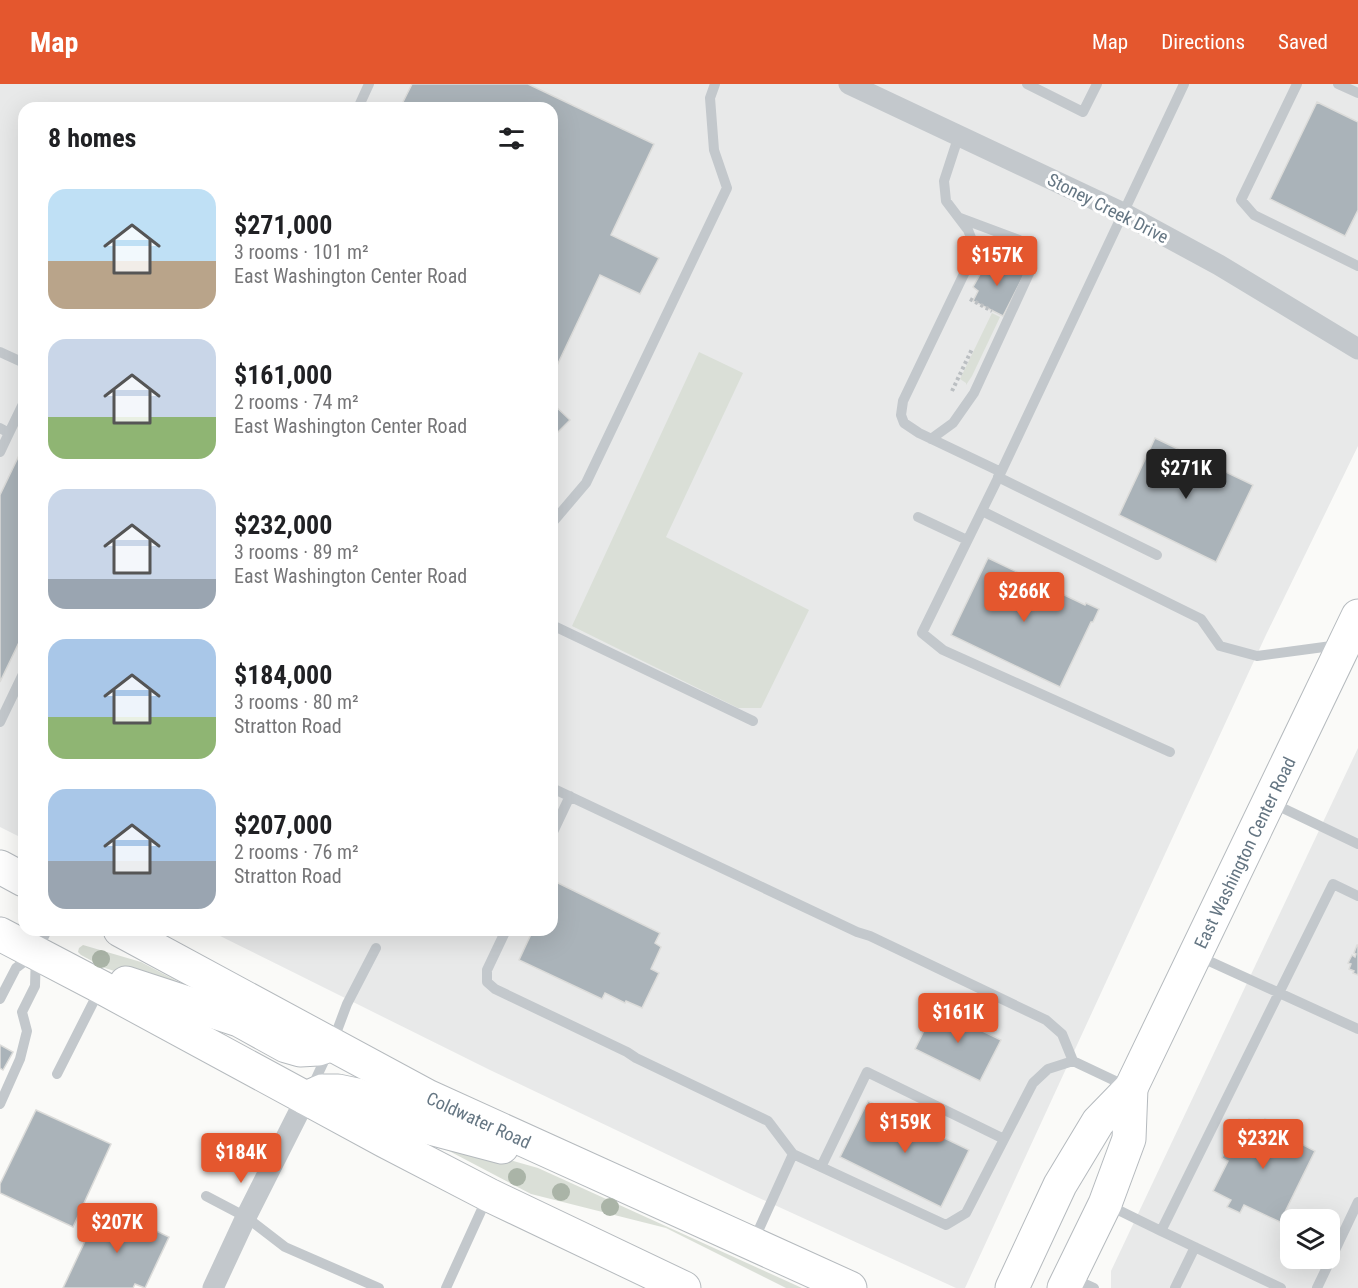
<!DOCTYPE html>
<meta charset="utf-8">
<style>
:root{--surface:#fff;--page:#f2f2f2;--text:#202124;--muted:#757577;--accent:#e4572e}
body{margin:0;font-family:"Roboto Condensed",sans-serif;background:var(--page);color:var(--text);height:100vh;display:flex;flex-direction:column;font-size:22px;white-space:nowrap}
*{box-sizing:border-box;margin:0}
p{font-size:20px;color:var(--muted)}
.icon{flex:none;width:33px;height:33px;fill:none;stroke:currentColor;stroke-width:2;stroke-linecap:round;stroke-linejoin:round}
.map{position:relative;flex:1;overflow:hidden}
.side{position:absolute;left:18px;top:18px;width:540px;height:834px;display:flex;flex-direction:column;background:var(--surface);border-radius:18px;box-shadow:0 6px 24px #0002}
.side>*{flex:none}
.controls{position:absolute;left:1280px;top:1125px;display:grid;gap:12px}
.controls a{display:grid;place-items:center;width:60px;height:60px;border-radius:12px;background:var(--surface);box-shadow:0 6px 24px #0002;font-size:30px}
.price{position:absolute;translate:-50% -51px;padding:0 14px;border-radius:6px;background:var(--accent);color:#fff;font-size:20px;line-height:39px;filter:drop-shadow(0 2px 3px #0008)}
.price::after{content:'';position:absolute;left:50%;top:36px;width:18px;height:14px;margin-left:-9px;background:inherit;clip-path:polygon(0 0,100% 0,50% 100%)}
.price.selected{background:#222;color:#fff}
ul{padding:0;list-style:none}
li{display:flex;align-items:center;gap:18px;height:150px;padding:0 30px}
li span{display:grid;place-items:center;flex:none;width:168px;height:120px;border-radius:18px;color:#555}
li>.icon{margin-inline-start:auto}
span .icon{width:72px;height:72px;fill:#fffc;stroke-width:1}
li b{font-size:26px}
h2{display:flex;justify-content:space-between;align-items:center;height:72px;padding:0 30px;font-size:26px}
header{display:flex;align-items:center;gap:36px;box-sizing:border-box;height:84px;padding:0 30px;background:var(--accent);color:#fff}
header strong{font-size:28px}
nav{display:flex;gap:33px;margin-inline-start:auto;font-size:21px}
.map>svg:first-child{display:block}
</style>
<header>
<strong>Map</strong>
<nav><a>Map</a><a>Directions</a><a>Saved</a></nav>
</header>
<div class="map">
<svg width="1358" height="1204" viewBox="0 0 1358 1204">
<rect width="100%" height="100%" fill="#fafaf8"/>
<path fill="#e8e9e9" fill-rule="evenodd" d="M0 0H1358V362L1265 553 965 1204H956L746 1108 490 986 208 846H552V24H24V755L0 743Z
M1358 664V1204H1111V1187ZM1290 1136H1329V1174H1290Z"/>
<path fill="#dadfd7" d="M992 229 1000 233 972 292 966 301V299L960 295Z
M699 268 743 289 666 453 809 526 761 624H738L572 542Z
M83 861 141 878 209 914 207 917 105 884 81 871 78 868 79 864Z
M433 1054 538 1084 802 1204H786L666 1144 531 1110 432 1058Z"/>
<path fill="#aab3b9" stroke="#dcdcda" stroke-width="1.5" d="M412 0H528L654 60 611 151 659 174 640 210 600 191 552 292V24H400Z
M1317 18 1358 38V126L1345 152 1270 115Z
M994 176 1024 191 1003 232 973 217 978 207 973 203 983 185 989 187Z
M552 319 570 336 552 354Z
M1155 354 1253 401 1216 478 1119 431Z
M24 361V548L0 598V411Z
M988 474 1085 521 1086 519 1099 525 1093 538H1091L1060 603 951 551Z
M556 798 660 849 655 859 661 863 651 885 659 889 642 924 626 917 625 919 605 909 602 915 519 876 533 846H552V808Z
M1357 861H1358V891L1353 889 1354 887 1349 885 1351 880 1348 879 1352 871 1355 873 1356 870 1354 869Z
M935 924 1001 956 980 997 915 965Z
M0 961 13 968 3 986 0 984Z
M868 1017 969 1066 941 1123 840 1073Z
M36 1026 111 1060 73 1143 0 1109V1100Z
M1249 1035 1262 1041 1265 1035 1291 1048 1288 1053 1315 1067 1280 1138 1244 1121 1240 1129 1227 1123 1231 1116 1213 1107 1228 1077 1222 1074 1228 1061 1234 1064Z
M102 1121 169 1153 145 1204 135 1200 133 1204H63Z"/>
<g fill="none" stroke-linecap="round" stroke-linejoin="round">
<defs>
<g id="primary">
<path d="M0 783 24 796"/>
<path id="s1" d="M120 846 427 1012 850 1204"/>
<path d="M0 850 101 903 385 1057 489 1111 684 1204"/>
<path d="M126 899 239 936 286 962 300 966 318 965 330 961"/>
<path d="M306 1014 322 1007H338L357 1011 415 1040 502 1063"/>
<path id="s2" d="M1012 1204 1060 1101 1098 1038 1131 1004 1358 532"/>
<path d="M1064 1204 1105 1120 1129 1055 1131 1004"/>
</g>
</defs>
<use href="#primary" stroke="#b5babe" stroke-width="35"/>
<path stroke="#bbbfc2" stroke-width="4" stroke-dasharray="3 3" stroke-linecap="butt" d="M989 176 992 174 1005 175 1009 180 1007 183
M970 215 992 227
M952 307 972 265"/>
<path stroke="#c3c8cc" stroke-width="10" d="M1027 0 1083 28 1097 0
M1297 0 1241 116 1254 131 1358 182
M1338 0 1358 9
M358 24 369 0
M959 51 944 97 946 117 968 146 972 156 973 171 903 317 901 331 904 339 919 349 1001 388
M0 268 24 279
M0 344 9 349 24 318
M931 355 953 339 974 309 1032 183 1029 165 1019 156 960 134
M0 368 9 349
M998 393 1157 471
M982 427 1201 535 1220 562 1257 572 1339 561
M918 433 967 456
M552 439 586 399 727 104 714 66 710 14 715 0
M552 541 753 637
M0 638 24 588
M1170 668 943 566 922 549 1001 388 1184 0
M552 704 857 848 870 852 1046 936 1062 950 1073 977 1128 1003
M1272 719 1358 760
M552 750 570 712
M506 846 487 886V898L495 905 627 968 636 974 768 1037 793 1070 754 1156
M1198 872 1358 945
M0 915 16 884 33 871
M57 990 100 905
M312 1003 332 960 347 920 376 864
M0 1020 20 975 27 947 22 928 35 902 36 869 47 846
M793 1070 946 1141 966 1129 1033 999 1048 985 1073 977
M821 1083 867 988 1004 1055
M206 1112 246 1133 285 1163 379 1204
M1108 1121 1161 1147 1333 800 1358 812
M1161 1147 1281 1204
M1072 1194 1094 1204
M446 1204 487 1114
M1175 1204 1195 1163
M1317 1204 1358 1118"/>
<path stroke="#c3c8cc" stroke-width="21" d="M849 0 1123 129 1219 181 1358 265
M213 1204 246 1133 306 1014"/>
<use href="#primary" stroke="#fff" stroke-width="33"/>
</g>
<g fill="#aab4a7">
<circle cx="101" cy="875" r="9"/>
<circle cx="517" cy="1093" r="9"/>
<circle cx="561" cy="1108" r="9"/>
<circle cx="610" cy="1123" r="9"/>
</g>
<g text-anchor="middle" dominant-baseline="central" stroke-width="6" stroke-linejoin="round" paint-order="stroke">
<g font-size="18" fill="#657683" stroke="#fff">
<text transform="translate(1108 124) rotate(27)">Stoney Creek Drive</text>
<text stroke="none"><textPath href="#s2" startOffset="496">East Washington Center Road</textPath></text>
<text stroke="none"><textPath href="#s1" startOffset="406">Coldwater Road</textPath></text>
</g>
</g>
</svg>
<div class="controls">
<a><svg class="icon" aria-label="layers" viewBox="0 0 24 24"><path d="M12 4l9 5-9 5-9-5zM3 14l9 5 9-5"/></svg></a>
</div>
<b class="price" style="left:997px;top:203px">$157K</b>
<b class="price selected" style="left:1186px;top:416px">$271K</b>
<b class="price" style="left:1024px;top:539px">$266K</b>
<b class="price" style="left:958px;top:960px">$161K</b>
<b class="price" style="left:905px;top:1070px">$159K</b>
<b class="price" style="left:1263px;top:1086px">$232K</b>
<b class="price" style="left:241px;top:1100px">$184K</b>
<b class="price" style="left:117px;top:1170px">$207K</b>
<section class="side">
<h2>8 homes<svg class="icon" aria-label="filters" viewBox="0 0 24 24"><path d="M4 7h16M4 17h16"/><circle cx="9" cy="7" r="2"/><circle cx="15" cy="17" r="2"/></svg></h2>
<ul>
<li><span style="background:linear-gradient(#bfe0f5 60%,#b9a48a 0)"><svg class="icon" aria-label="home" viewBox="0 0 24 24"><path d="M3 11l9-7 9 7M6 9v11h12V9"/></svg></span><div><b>$271,000</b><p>3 rooms · 101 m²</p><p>East Washington Center Road</p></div></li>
<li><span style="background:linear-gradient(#c9d6e8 65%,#8fb573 0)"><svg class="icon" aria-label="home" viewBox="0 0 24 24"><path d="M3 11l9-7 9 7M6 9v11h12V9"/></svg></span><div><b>$161,000</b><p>2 rooms · 74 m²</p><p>East Washington Center Road</p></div></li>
<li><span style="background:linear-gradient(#c9d6e8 75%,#9aa5b1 0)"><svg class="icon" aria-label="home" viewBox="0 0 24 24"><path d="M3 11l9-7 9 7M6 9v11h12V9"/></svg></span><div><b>$232,000</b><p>3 rooms · 89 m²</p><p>East Washington Center Road</p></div></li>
<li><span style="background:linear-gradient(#a9c7e8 65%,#8fb573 0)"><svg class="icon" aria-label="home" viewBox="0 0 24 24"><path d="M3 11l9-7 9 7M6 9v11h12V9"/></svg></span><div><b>$184,000</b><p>3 rooms · 80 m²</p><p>Stratton Road</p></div></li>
<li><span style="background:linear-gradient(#a9c7e8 60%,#9aa5b1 0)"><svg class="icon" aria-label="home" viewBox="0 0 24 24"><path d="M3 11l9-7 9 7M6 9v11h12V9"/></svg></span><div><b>$207,000</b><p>2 rooms · 76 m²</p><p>Stratton Road</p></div></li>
</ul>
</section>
</div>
